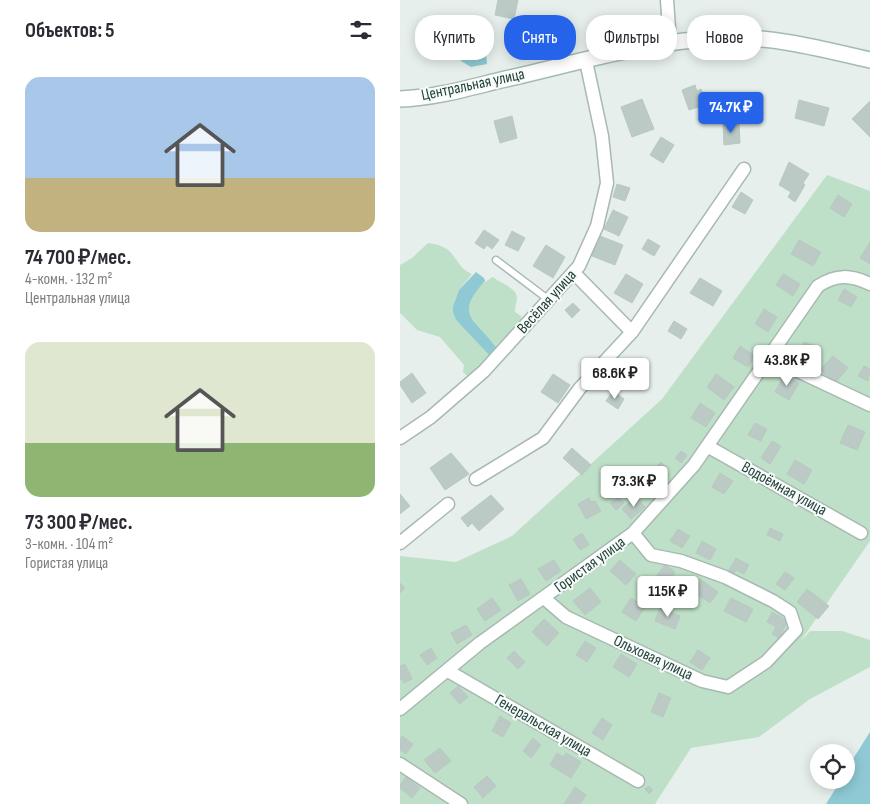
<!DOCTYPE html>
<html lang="ru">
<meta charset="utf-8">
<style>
:root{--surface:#fff;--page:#f7f7f7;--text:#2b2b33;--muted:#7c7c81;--accent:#2563eb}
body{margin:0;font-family:"Sofia Sans Condensed",sans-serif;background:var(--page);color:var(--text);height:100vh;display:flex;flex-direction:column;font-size:19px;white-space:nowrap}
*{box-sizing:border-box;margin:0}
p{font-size:16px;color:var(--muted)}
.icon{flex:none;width:28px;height:28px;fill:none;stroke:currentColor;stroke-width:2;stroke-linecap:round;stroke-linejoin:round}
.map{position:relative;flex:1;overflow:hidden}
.details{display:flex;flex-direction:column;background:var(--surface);width:400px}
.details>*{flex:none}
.banner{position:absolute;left:15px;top:15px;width:380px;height:45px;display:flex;gap:10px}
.fabs{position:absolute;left:410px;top:744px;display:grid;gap:10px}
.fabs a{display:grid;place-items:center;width:45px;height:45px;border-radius:50%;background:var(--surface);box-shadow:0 2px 12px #0003;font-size:25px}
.price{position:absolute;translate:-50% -42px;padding:0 11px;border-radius:5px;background:#fff;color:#222;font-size:16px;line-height:32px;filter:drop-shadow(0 1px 2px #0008)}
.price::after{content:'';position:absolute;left:50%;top:30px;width:15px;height:11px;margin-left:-8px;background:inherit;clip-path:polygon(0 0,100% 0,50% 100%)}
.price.selected{background:var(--accent);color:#fff}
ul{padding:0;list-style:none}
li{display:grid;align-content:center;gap:10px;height:265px;padding:0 25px}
li span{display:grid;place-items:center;height:155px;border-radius:15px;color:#555}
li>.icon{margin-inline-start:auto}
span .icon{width:90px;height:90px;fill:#fffc;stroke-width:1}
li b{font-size:21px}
h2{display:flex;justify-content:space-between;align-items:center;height:60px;padding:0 25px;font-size:21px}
.chip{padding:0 18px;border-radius:20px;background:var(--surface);box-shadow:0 2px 12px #0003;font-size:18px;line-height:45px}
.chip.selected{background:var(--accent);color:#fff}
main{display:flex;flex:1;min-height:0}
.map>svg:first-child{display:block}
</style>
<main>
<section class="details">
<h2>Объектов: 5<svg class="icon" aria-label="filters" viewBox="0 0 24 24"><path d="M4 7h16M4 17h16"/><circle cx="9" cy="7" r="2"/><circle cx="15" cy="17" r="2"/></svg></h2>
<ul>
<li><span style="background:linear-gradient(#a9c7e8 65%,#c2b280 0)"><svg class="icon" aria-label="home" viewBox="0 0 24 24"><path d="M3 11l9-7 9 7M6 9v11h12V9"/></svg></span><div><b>74 700 ₽/мес.</b><p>4-комн. · 132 m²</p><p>Центральная улица</p></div></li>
<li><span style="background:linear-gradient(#dfe7d0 65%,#8fb573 0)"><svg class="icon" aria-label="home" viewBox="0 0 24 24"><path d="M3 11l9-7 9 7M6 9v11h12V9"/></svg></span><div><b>73 300 ₽/мес.</b><p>3-комн. · 104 m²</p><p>Гористая улица</p></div></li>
</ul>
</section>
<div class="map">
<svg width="470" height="804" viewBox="0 0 470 804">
<rect width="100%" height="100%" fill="#e6efeb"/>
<path fill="#bfe0c8" d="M427 175 470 191V541L400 642 410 631H442L470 640V667L410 699 359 737 291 748 255 804H0V556L56 562 112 536 262 399Z
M28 243C59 246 52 266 72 274L59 290 53 306 56 320 89 355 76 371 67 376 63 372 64 365 40 337 17 330 0 313V265L12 258Z
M93 277C100 283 118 288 117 299 116 304 115 307 115 312L121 316 122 321 101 346 96 347C88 337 73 325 69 313 63 298 82 283 93 277Z"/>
<path fill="#8ec9d4" d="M72 48 86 54 87 64 71 67 61 61 60 55Z
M76 272 84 278 85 281C54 315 73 317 96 347V350L89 355 56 320 53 312V306L59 290Z
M470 732V804H426L441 780H446V770Z"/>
<path fill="#bbcac4" stroke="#b8c9c2" d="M98 0H118L114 19 95 15Z
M295 85 297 91 301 89 309 110 301 113 298 107 289 110 282 90Z
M242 99 254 129 232 137 221 107Z
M399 100 429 108 424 126 395 118Z
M470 101V137L452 119Z
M112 116 117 138 100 143 94 121Z
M339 123 340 143 324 145 323 124Z
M261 137 274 145 263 163 250 155Z
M389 162 409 174 403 183 405 185 395 202 388 197 391 192 379 185Z
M217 184 230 188 225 201 213 197Z
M341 192 353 200 345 214 332 207Z
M438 195 452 204 444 217 430 208Z
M213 210 228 217 219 236 204 229Z
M84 230 99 240 92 249 87 245 84 249 75 243Z
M112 231 125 238 118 251 105 245Z
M200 236 223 245 215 265 192 256Z
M248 239 260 246 254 256 242 249Z
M399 240 421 252 413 266 391 254Z
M470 242V264L460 258Z
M146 245 165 257 153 278 133 266Z
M226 274 243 284 232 303 214 293Z
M383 274 400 284 393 296 376 285Z
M300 278 322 291 313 306 290 293Z
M444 289 457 297 451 307 438 300Z
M173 303 180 310 172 318 165 310Z
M364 309 377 317 368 332 355 324Z
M274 321 287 329 281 339 268 331Z
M404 342 419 348 414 360 399 354Z
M340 346 355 356 348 367 333 358Z
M433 356 448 368 435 383 420 370Z
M464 366 470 369 468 381 458 376Z
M12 373 26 393 12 403 0 385V382Z
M153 374 170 385 158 403 141 392Z
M316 374 334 387 324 400 307 387Z
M384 375 399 383 389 400 375 392Z
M213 391 224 399 218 409 206 401Z
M300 403 315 413 306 427 291 418Z
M355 423 367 429 361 441 348 435Z
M448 425 465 432 457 450 440 443Z
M372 441 381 446 370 464 361 458Z
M172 448 191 465 182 475 163 458Z
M281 451 287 455 281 463 275 458Z
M51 453 69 474 45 490 30 468Z
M395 460 412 470 404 484 387 474Z
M261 462 266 467 263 470 267 474 260 482 250 473Z
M320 473 333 481 324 494 312 487Z
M0 494 10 506 0 514Z
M91 495 104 509 79 531 72 523 68 527 61 518Z
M236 496 245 507 231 519 222 509Z
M219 497 224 503 216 510 210 503Z
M189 498 191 502 195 501 201 511 186 519 178 504Z
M370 528 383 534 380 541 367 535Z
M278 529 290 536 282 548 270 541Z
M182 533 189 545 180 550 173 539Z
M302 541 316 549 310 560 296 553Z
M336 558 349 565 344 574 336 570 334 573 329 570Z
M154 560 161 571 146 581 138 569Z
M220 560 236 574 226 585 210 571Z
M265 565 275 572 266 586 255 578Z
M385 572 394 578 385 590 376 584Z
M121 579 130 594 118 601 109 585Z
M300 579 318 592 310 603 292 591Z
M0 583 5 588 0 593Z
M190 588 201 602 185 615 173 601Z
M407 589 429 606 418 619 397 602Z
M92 598 101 610 85 621 77 609Z
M231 598 245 607 236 621 222 612Z
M331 598 353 609 346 622 324 611Z
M260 608 280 616 275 629 255 621Z
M372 612 388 621 379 638 372 634 376 627 367 622Z
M144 619 159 633 147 646 132 632Z
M66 625 72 635 57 644 51 633Z
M185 641 196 648 187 662 176 655Z
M31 648 37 658 27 665 20 655Z
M298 650 310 658 302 670 290 662Z
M114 651 125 662 118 669 107 658Z
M221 654 237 664 229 677 213 667Z
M5 664 12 679 4 683 2 679 0 680V666Z
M58 686 68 697 60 704 50 693Z
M259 693 271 698 263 717 251 712Z
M100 716 111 723 103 737 92 731Z
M202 718 212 725 203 740 192 733Z
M2 736 13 744 6 754 0 750V740Z
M133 738 141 745 131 758 123 751Z
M40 748 51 761 35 773 24 760Z
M157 753 163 757 166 753 181 762 171 778 150 765Z
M87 776 96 786 83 798 74 787Z
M6 777 20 788 12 798 0 788V785Z
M249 786 253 790 249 794 245 789Z
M175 787 186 795 180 804H164Z"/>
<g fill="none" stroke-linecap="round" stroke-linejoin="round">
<defs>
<path id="lane" d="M96 260 149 300"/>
<path id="street" d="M267 0 270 43
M232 332 344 169
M368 357 470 405
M0 438 31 417 84 371 179 266 197 226 207 183 202 136 186 61
M307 446 461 533
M76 479 143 438 180 388 232 332 174 273
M0 543 48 504
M144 598 166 617 302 681 328 687 366 662 396 630 390 612 373 601 325 577 281 561 251 555 233 533
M48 671 238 781
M0 709 80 643 233 533 294 465 418 286C437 274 450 275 470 284
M0 764 61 804"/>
<path id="secondary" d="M0 99C33 98 65 89 97 81 170 65 245 41 320 38 370 35 422 49 470 60"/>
</defs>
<use href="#lane" stroke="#a8b8b2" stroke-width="9"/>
<use href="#street" stroke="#a8b8b2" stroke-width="15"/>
<use href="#secondary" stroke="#a4bbb3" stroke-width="18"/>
<use href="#lane" stroke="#fff" stroke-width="6"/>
<use href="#street" stroke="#fff" stroke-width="12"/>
<use href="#secondary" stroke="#fff" stroke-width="15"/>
</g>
<g text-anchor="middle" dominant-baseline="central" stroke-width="4" stroke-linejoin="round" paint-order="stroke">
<g font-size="16" fill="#24423a" stroke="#f7fbf9">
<text transform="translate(73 85) rotate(-12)">Центральная улица</text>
<text transform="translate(147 302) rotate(-48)">Весёлая улица</text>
<text transform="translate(384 489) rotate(29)">Водоёмная улица</text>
<text transform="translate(190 565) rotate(-36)">Гористая улица</text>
<text transform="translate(253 658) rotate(25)">Ольховая улица</text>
<text transform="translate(143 726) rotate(30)">Генеральская улица</text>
</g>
</g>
</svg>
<div class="fabs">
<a><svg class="icon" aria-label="locate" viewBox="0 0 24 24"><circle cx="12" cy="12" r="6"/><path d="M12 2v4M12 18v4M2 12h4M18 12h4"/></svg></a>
</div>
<b class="price selected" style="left:331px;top:134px">74.7K ₽</b>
<b class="price" style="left:387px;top:387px">43.8K ₽</b>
<b class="price" style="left:215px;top:400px">68.6K ₽</b>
<b class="price" style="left:234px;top:508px">73.3K ₽</b>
<b class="price" style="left:268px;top:618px">115K ₽</b>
<div class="banner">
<a class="chip">Купить</a>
<a class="chip selected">Снять</a>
<a class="chip">Фильтры</a>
<a class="chip">Новое</a>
</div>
</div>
</main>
